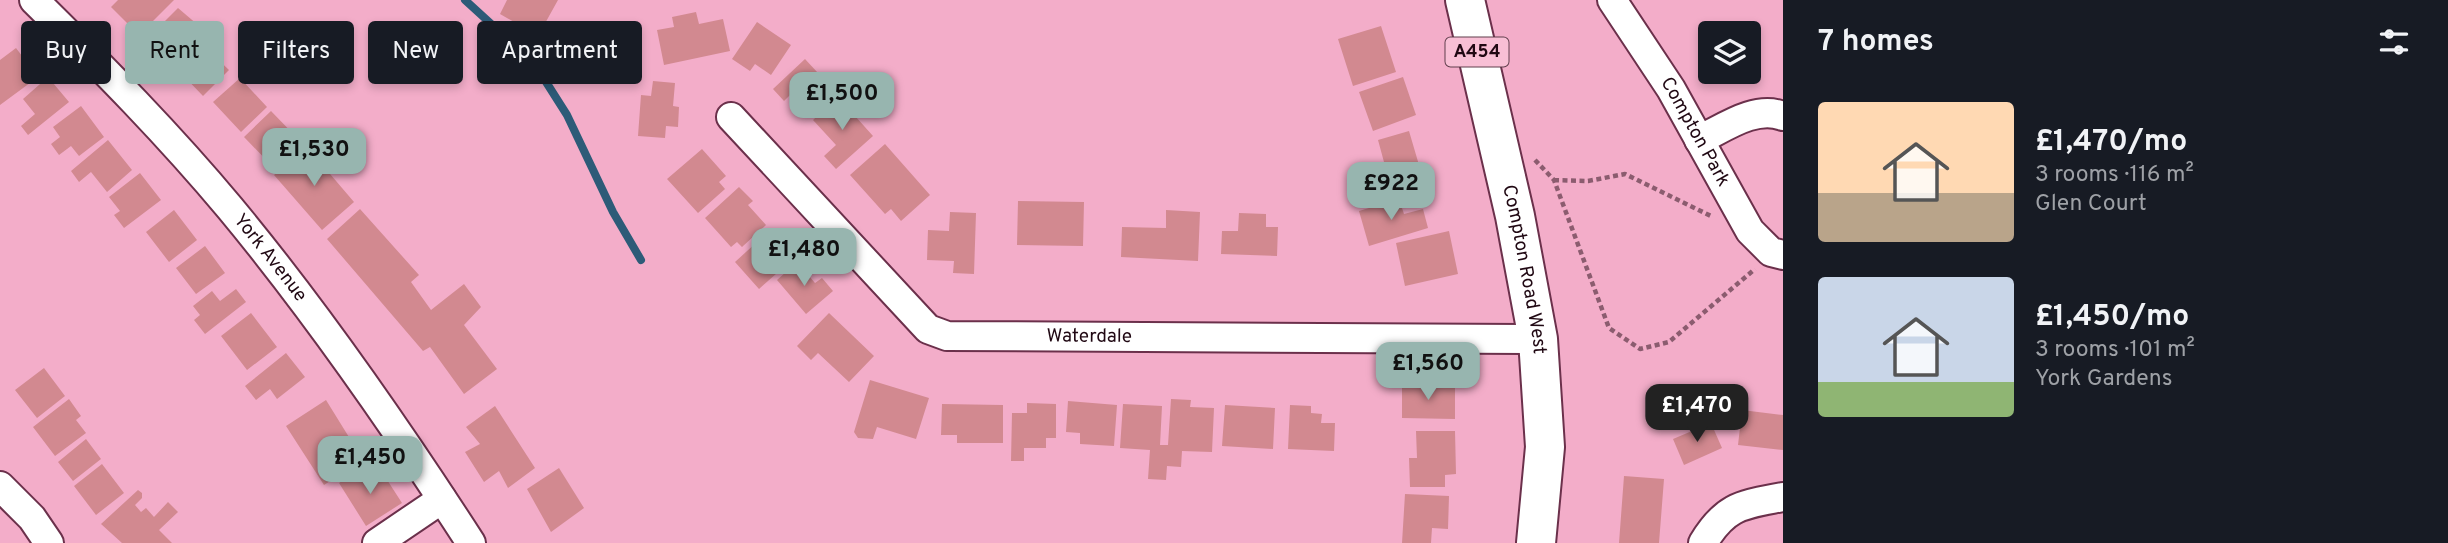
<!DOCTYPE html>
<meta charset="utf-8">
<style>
:root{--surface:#171b24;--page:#20242c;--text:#f1f3f6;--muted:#9ea1a6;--accent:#97b5af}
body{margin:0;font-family:Overpass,sans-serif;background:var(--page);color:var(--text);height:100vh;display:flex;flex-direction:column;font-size:26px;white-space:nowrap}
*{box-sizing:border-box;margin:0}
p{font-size:23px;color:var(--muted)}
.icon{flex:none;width:38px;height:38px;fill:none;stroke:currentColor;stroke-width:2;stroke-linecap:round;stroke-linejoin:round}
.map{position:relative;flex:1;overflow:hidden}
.sheet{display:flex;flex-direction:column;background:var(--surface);width:665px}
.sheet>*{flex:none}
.hud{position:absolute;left:21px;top:21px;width:665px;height:63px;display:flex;gap:14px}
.tools{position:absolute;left:1698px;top:21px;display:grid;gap:14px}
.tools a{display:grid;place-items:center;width:63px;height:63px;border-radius:7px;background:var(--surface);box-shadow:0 4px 10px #0003;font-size:35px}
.price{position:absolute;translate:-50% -60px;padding:0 16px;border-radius:14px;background:var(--accent);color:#111;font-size:23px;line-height:46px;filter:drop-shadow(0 2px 4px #0008)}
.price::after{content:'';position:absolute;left:50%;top:42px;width:21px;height:16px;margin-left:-10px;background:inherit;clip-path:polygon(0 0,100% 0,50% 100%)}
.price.on{background:#222;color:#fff}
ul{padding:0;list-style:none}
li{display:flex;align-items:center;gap:21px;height:175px;padding:0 35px}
li span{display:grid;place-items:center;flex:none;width:196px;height:140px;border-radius:7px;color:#555}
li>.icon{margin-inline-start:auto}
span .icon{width:84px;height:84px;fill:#fffc;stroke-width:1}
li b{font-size:30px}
h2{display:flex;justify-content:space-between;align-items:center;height:84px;padding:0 35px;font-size:30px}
.pill{padding:0 24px;border-radius:7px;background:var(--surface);box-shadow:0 4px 10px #0003;font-size:24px;line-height:63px}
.pill.on{background:var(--accent);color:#111}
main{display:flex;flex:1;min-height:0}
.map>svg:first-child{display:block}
</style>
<main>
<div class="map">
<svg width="1783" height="543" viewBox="0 0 1783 543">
<rect width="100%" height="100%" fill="#f3adc9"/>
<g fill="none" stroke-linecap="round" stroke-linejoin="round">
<path stroke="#2d5b78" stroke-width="8" d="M465 0 534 63 567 115 613 212 641 260"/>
</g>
<path fill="#d28990" d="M118 0H174L139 35 111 7Z
M507 0H558L543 27 535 22 530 31 500 14Z
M178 8 205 31 169 65 156 52 170 38 159 27Z
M696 12 699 24 723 19 730 51 664 65 657 30 674 27 672 17Z
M757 22 791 45 771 75 755 64 750 71 732 59Z
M1381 26 1396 72 1353 86 1338 39Z
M205 47 229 70 203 96 180 72Z
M16 48 38 77 0 105V60Z
M805 59 830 86 805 109 791 94 784 101 773 89Z
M48 77 69 102 28 135 21 126 35 114 23 99Z
M1403 77 1416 115 1373 131 1359 92Z
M240 78 267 107 241 132 213 102Z
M653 81 675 83 673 106 679 107 678 127 666 126 665 138 638 136 641 95 651 96Z
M838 97 873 136 836 169 824 156 836 145 813 120Z
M81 106 104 137 79 156 71 146 59 155 51 144 60 137 53 127Z
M271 111 301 142 274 168 244 137Z
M1409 131 1424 182 1379 196 1370 166 1384 162 1378 140Z
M108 140 132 170 107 192 91 172 79 182 71 171Z
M885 144 930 195 901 221 891 209 885 214 850 175Z
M307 147 354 202 322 230 274 175Z
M702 149 726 176 719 182 725 189 698 213 667 179Z
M140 173 161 200 124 228 114 215 120 211 109 197Z
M739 187 753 201 748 205 766 225 742 247 737 242 731 247 705 218Z
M1399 199 1404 214 1423 209 1428 228 1369 246 1359 211Z
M1018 201 1084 202 1083 246 1017 245Z
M360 209 419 275 411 282 431 310 464 284 481 307 464 325 497 369 464 394 430 347 423 351 327 239Z
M174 210 197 240 169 262 146 232Z
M1166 210 1200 212 1198 261 1121 257 1122 227 1166 228Z
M950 212 976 213 974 274 953 273 954 261 927 260 928 230 949 231Z
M1239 213 1266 214V227H1278L1277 256 1221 254 1222 231H1238Z
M769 231 793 259 759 289 735 262Z
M1449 231 1458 274 1405 286 1396 243Z
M205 246 225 273 196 294 176 268Z
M797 262 815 283 822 278 833 291 806 314 777 280Z
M236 289 246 302 205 334 194 320 200 315 193 306 212 291 220 301Z
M251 313 277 347 247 370 221 336Z
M829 313 874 356 849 382 818 353 811 360 797 346Z
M286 353 305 377 277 399 270 389 256 400 245 386Z
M44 368 65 396 37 418 15 390Z
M870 380 929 398 916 439 877 427 873 439 858 438 854 432Z
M1402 385 1455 386V419L1402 418Z
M69 399 81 416 76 420 86 433 55 456 33 427Z
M1171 399 1191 400 1190 407 1214 408 1212 452 1182 451 1181 467 1167 466 1166 480 1148 479 1150 450 1120 448 1123 404 1162 406 1160 445H1168Z
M326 400 352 442 333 454 344 472 324 485 286 426Z
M1068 401 1117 405 1114 446 1080 444V433L1066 432Z
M1027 403 1056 404V438H1046V448H1024V461H1011L1012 413H1027Z
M942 404 1003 405V443H957V435H941Z
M1225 405 1275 408 1273 449 1222 446Z
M1290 405 1311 406V413L1322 414 1321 423H1335L1334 451 1288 449Z
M495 406 535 468 508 488 499 471 484 482 465 452 480 444 466 427Z
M1742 410 1783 415V450L1738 445Z
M1711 423 1722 448 1684 465 1673 439Z
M1416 431H1455L1456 474 1445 475V487H1410L1409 458H1417Z
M86 439 101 459 73 481 58 462Z
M102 464 124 493 96 515 74 486Z
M559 468 584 508 551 532 527 489Z
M360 469 368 481 382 472 402 503 366 526 339 483Z
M1624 476 1664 479 1659 543H1619Z
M138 490 142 493V498L135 505 141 512 146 508 154 517 168 502 178 512 159 530 172 543H122L101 524Z
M1405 494 1449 496 1448 529 1432 528 1431 543H1402Z"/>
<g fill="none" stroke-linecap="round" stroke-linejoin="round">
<defs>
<g id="minor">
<path id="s1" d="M34 0C102 67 169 135 230 208 318 314 396 427 471 543"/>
<path id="s2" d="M1612 0 1671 89 1750 231 1771 252 1783 255"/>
<path id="s3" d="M731 117 928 329 947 336 1538 339"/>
<path d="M1699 140C1724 128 1755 105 1783 116"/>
<path d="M0 486 32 518 49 543"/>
<path d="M377 543 442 499"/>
<path d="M1703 543C1726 505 1742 505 1783 497"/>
</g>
<g id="highway">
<path id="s4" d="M1465 0 1515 216 1538 339 1545 447 1536 543"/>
</g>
</defs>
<use href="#minor" stroke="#6b304b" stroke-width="32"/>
<use href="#highway" stroke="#6b304b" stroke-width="42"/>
<path stroke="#8b5c6f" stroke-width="4.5" stroke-dasharray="5 3.5" stroke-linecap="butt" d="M1535 160 1554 180 1609 328 1640 349 1669 342 1755 269
M1554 180 1588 181 1625 174 1711 216"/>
<use href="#minor" stroke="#fff" stroke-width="28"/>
<use href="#highway" stroke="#fff" stroke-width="38"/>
</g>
<g text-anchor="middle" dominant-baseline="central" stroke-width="5" stroke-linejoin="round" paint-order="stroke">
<rect fill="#f8bfd5" stroke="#613f4d" stroke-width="2" x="1445.5" y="37.5" width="63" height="29" rx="5"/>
<g font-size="18" font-weight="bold" fill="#200813">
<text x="1477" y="52">A454</text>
</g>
<g font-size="19" fill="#200813" stroke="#f8bfd5">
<text stroke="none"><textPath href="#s2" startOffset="156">Compton Park</textPath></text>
<text stroke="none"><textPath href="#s1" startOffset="350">York Avenue</textPath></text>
<text stroke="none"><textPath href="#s4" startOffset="276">Compton Road West</textPath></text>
<text stroke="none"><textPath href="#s3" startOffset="452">Waterdale</textPath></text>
</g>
</g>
</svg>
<div class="tools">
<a><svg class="icon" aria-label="layers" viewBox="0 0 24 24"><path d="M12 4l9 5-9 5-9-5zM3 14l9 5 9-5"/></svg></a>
</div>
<b class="price" style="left:842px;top:132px">£1,500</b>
<b class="price" style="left:314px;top:188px">£1,530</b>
<b class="price" style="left:1391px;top:222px">£922</b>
<b class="price" style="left:804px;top:288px">£1,480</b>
<b class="price" style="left:1428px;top:402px">£1,560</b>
<b class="price on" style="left:1697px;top:444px">£1,470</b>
<b class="price" style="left:370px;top:496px">£1,450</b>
<div class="hud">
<a class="pill">Buy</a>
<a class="pill on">Rent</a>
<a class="pill">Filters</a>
<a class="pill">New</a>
<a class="pill">Apartment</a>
</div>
</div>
<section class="sheet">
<h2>7 homes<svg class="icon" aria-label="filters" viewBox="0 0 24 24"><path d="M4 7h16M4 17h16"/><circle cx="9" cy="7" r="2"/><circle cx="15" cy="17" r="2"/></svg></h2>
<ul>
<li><span style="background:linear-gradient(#ffd9b3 65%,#b9a48a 0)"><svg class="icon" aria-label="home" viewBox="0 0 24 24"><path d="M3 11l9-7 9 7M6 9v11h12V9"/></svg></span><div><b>£1,470/mo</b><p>3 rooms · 116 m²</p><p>Glen Court</p></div></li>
<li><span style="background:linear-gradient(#c9d6e8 75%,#8fb573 0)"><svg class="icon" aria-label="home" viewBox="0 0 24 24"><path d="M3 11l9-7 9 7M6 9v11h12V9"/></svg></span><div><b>£1,450/mo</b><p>3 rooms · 101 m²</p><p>York Gardens</p></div></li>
</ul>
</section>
</main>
